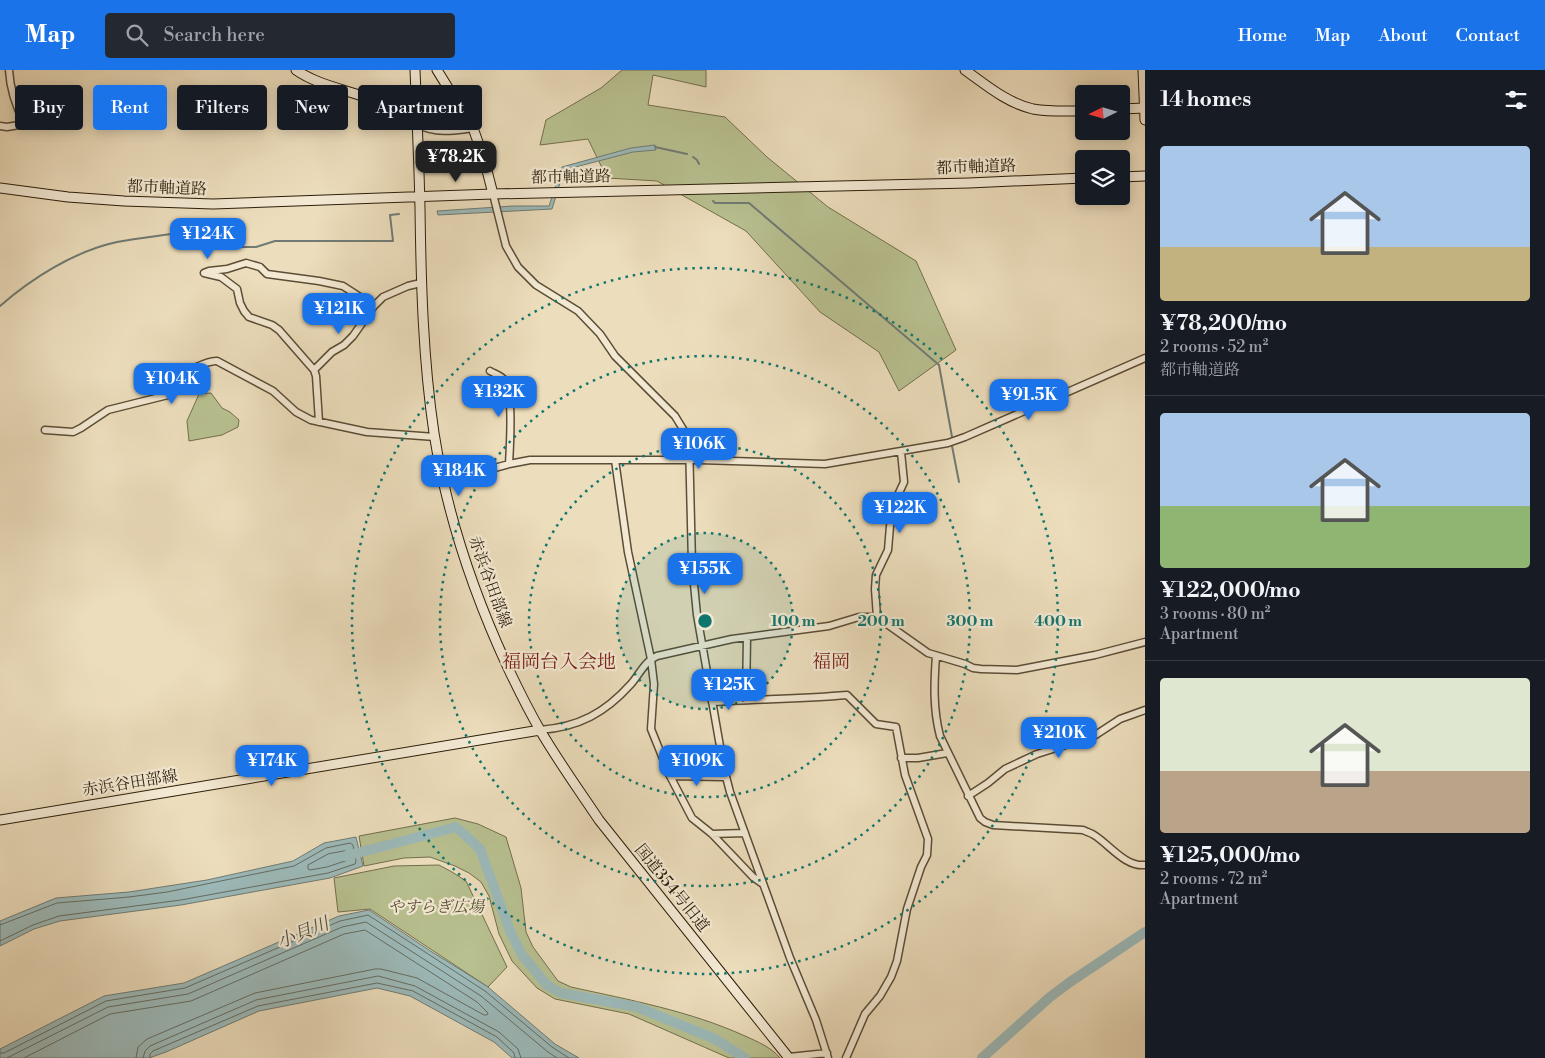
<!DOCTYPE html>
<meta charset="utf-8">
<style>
:root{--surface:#171b24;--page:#242831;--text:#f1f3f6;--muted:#9ea1a6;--line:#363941;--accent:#1a73e8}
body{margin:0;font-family:"Libre Bodoni","Noto Serif JP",serif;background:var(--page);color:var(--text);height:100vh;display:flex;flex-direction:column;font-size:19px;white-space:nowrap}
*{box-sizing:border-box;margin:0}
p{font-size:16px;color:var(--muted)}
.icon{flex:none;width:28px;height:28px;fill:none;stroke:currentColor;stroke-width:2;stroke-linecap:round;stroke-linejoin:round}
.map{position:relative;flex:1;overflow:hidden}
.side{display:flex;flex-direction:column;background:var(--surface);width:400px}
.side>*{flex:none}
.hud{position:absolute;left:15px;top:15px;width:475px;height:45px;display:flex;gap:10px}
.needle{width:32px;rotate:265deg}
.tools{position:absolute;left:1075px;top:15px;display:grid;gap:10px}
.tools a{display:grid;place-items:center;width:55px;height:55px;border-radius:5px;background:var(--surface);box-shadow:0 2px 12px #0003;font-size:25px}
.price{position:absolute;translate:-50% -42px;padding:0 11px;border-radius:10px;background:var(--accent);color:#fff;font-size:16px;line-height:32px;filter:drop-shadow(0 1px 2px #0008)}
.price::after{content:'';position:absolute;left:50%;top:30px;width:15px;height:11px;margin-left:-8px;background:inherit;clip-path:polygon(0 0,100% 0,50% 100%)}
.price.on{background:#222;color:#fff}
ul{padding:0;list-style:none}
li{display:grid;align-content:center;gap:10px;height:265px;padding:0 15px}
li+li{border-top:1px solid var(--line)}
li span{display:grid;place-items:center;height:155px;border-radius:5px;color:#555}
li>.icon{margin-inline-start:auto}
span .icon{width:90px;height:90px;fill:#fffc;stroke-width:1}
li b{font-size:21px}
h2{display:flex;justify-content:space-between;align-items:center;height:60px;padding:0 15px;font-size:21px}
.chip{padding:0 18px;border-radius:5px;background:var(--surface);box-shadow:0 2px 12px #0003;font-size:18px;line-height:45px}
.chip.on{background:var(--accent);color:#fff}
header{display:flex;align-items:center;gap:30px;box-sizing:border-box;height:70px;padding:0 25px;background:var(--accent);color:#fff}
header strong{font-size:24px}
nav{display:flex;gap:28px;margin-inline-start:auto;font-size:18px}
.search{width:350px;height:45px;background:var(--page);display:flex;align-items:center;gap:12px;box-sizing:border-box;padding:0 18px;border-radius:5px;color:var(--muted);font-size:19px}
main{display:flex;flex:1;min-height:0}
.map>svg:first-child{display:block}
</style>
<header>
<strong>Map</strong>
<div class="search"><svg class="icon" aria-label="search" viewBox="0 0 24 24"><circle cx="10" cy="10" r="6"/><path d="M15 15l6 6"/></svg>Search here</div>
<nav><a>Home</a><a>Map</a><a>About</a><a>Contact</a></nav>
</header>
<main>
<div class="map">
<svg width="1145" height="988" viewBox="0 0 1145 988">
<rect width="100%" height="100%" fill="#ecddbc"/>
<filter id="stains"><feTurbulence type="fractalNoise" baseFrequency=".004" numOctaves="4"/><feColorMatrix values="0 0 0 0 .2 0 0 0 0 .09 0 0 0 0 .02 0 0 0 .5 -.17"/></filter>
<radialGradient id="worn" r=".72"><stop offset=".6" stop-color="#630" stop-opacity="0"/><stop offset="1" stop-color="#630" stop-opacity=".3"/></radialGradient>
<path fill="#b8c090" stroke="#726e4d" d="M622 0H706V17L653 5 648 35 725 47 767 87 828 137 916 191 956 280 899 321 879 282 820 242 746 161 657 111 607 108 588 69 540 75 546 50 601 18Z
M211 323 222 338 230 342 239 350 238 357 222 365 189 371 187 351 199 324Z
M455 748 478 754 506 767 521 818 526 862 533 877 558 911 571 917C630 930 690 941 745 966 758 972 771 977 780 988H729L629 944 555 929 537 918 512 891 499 864 489 826 481 812 469 803 455 796 430 787 404 788 364 796 359 766Z
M439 795 452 802 466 811 507 897 488 917 370 839 338 842 334 808 394 796Z"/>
<path fill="#9cbaba" stroke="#6f7b74" d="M655 75 656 80 633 82 564 100 552 139 438 145 437 141 513 136H549L562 97 631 78Z
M356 767 363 796 330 808 181 835 60 851 34 859 0 876V851L56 828 129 822 207 810 293 791 324 773Z
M369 840 429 880 488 917 555 974 579 988H512L494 972 410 926 377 918 259 941 166 982 149 988H0V979L104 926 184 913 339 846Z"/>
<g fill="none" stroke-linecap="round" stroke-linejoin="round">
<path stroke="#646c62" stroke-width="1" d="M345 781 348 783 349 788 348 790 327 797 310 800 308 799V795L328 784Z
M0 855 57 833 129 827 167 822 294 796 326 778 350 773 353 775 356 791 355 794 328 803 181 830 59 846 33 855 0 871
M0 983H4L106 931 185 918 340 851 368 845 485 921 552 977 569 988
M7 988 108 937 188 924 342 857 366 852 481 926 548 982 557 988
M24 988 110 944 191 931 344 864 365 860 477 932 488 943 487 945H484L417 908 381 899H375L255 923 147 969 138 977 136 988
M143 988 145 981 150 976 256 930 378 906 415 916 499 962 518 979 521 988
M150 988V984L153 981 258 936 377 913 413 921 497 967 514 983 515 988"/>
<path stroke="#6f7b74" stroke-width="2" d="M655 77 687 84
M693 87 697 90 699 94
M713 131 715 133H749L939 295 952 367
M190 174 196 177H256L275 171H393L390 145 399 144
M0 236C32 208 75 181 117 172 137 168 158 166 178 163
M952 376 959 412"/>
<path stroke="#9cbaba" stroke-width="10" d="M346 786 456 757 480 779 510 861 522 885 547 915 561 923 637 937 715 969 745 988
M982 988 1050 927 1070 912 1145 862"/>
<defs>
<path id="street" d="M417 54C436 64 453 61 473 58
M0 56 7 57 25 54C16 37 10 19 9 0
M493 124 506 176 518 197 536 215 578 241 600 264 615 286 675 346 686 364 689 371 692 494 697 545 724 699 730 722 790 888 816 950 828 988
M314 300 279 260 272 255 249 247 244 241 240 233 237 219 221 207 204 203 209 201 227 199 246 193 260 197 267 204 319 211 343 216 374 236
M490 301C495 304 503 306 506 312 513 326 510 377 509 394
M319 352 316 306 314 300 332 282 344 275 353 266 374 236 383 227 408 216 421 213
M45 360 73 362 81 358 108 340 168 325C170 320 173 314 176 310 182 303 208 290 217 291L273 321 296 342 311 350 367 362 435 367
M615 390 628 482 651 589 654 614 651 659 670 706 692 748 712 764 753 807 763 814
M444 412 509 394 530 390H700L825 394 948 373 965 367 1145 288
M877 547 875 519 876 505 888 480 890 456 898 425 904 412 901 382
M936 586C934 613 933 639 940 666L980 748 985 752 993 755 1083 760C1087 762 1091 763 1094 765 1110 775 1125 797 1145 795
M746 630 747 567
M712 632C757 629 802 629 847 625L876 654 896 657 905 705 928 769 927 785 921 797 907 839 897 891 891 907 880 926 865 944 846 988
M540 660C579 657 605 643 631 614 639 605 645 591 657 586L732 569 829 556 859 547H877L928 583 965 594 973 598 981 599 1017 600 1095 585 1145 572
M901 688H918L947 683
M670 706 725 707
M968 726 988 713 1005 699 1037 684 1094 666 1120 649 1145 640
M712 764 745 763
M789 987 827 983"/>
<path id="secondary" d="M296 0C319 16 349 20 376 31 391 36 404 45 417 54
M415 0C417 46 419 92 420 138 421 214 423 289 434 363 447 446 474 525 509 600 519 621 529 641 540 660 558 691 579 720 599 750L789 988
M437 0 473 58 484 89 493 124
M965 0C986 15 1007 33 1033 39 1050 42 1067 41 1084 41
M1143 0 1145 50
M1121 39 1145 38
M1121 107 1145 106
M0 118 68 127 124 131 213 134 493 124 969 113 1084 108
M0 750 540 660"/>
</defs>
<use href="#street" stroke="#5b4d36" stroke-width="9"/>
<use href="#secondary" stroke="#2b1d0a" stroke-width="11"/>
<use href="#street" stroke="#f3e9d3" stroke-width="6"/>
<use href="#secondary" stroke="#f3e9d3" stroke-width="9"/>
</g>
<circle cx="705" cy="551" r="88" fill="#0f766e" fill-opacity=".12"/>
<g fill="none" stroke="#0f766e" stroke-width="2.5" stroke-dasharray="2.5 5">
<circle cx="705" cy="551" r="88"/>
<circle cx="705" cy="551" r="176"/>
<circle cx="705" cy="551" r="265"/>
<circle cx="705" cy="551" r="353"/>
</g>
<g text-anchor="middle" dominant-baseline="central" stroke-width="4.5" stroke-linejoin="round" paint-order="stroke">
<g font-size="16" fill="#2b1d0a" stroke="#f3e9d3">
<text transform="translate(976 97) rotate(-2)">都市軸道路</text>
<text transform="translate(571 107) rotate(-1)">都市軸道路</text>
<text transform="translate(167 118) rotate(2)">都市軸道路</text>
<text transform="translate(490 512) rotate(70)">赤浜谷田部線</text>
<text transform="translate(130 713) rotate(-9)">赤浜谷田部線</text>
<text transform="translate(672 818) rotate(51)">国道354号旧道</text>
</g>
<g font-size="16" font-style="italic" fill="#554e32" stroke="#f3e9d3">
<text x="436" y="837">やすらぎ広場</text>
</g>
<g font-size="18" font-style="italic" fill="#4d4c3f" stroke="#f3e9d3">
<text transform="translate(303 863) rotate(-22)">小貝川</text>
</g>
<g font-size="19" fill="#7a1f14" stroke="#f3e9d3">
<text x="559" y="592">福岡台入会地</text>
<text x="831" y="592">福岡</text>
</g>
</g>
<circle cx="705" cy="551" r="8" fill="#0f766e" stroke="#f3e9d3" stroke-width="2.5"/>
<g font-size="15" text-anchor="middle" font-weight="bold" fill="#0f766e" stroke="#f3e9d3" stroke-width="4.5" stroke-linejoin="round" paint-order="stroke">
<text x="793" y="556">100 m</text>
<text x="881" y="556">200 m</text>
<text x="970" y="556">300 m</text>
<text x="1058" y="556">400 m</text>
</g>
<rect width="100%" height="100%" filter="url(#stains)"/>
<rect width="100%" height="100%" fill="url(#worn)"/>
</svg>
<div class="tools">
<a><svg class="needle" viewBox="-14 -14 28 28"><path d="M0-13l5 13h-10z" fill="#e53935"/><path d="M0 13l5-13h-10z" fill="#9ea1a6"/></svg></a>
<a><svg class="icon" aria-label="layers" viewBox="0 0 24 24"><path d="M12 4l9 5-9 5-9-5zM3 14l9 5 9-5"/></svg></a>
</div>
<b class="price on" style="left:456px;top:113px">¥78.2K</b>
<b class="price" style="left:208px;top:190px">¥124K</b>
<b class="price" style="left:339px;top:265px">¥121K</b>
<b class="price" style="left:172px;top:335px">¥104K</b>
<b class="price" style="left:499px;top:348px">¥132K</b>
<b class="price" style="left:1029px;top:351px">¥91.5K</b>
<b class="price" style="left:699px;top:400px">¥106K</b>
<b class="price" style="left:459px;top:427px">¥184K</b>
<b class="price" style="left:900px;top:464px">¥122K</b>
<b class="price" style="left:705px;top:525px">¥155K</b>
<b class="price" style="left:729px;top:641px">¥125K</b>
<b class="price" style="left:1059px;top:689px">¥210K</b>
<b class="price" style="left:272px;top:717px">¥174K</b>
<b class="price" style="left:697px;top:717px">¥109K</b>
<div class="hud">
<a class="chip">Buy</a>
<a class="chip on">Rent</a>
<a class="chip">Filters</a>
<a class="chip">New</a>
<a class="chip">Apartment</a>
</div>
</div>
<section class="side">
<h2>14 homes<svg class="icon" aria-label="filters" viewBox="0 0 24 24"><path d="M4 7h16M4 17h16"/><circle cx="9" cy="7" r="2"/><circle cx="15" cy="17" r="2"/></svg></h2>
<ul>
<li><span style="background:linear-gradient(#a9c7e8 65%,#c2b280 0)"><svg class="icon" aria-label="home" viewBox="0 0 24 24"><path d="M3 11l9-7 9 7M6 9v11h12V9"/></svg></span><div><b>¥78,200/mo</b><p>2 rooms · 52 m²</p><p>都市軸道路</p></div></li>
<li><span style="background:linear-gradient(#a9c7e8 60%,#8fb573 0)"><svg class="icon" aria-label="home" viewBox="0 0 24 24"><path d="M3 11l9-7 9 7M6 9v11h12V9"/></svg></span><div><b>¥122,000/mo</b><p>3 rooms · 80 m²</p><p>Apartment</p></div></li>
<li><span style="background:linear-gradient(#dfe7d0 60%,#b9a48a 0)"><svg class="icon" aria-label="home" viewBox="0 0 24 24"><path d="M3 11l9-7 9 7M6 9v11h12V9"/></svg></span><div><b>¥125,000/mo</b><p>2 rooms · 72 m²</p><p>Apartment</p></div></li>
</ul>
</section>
</main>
